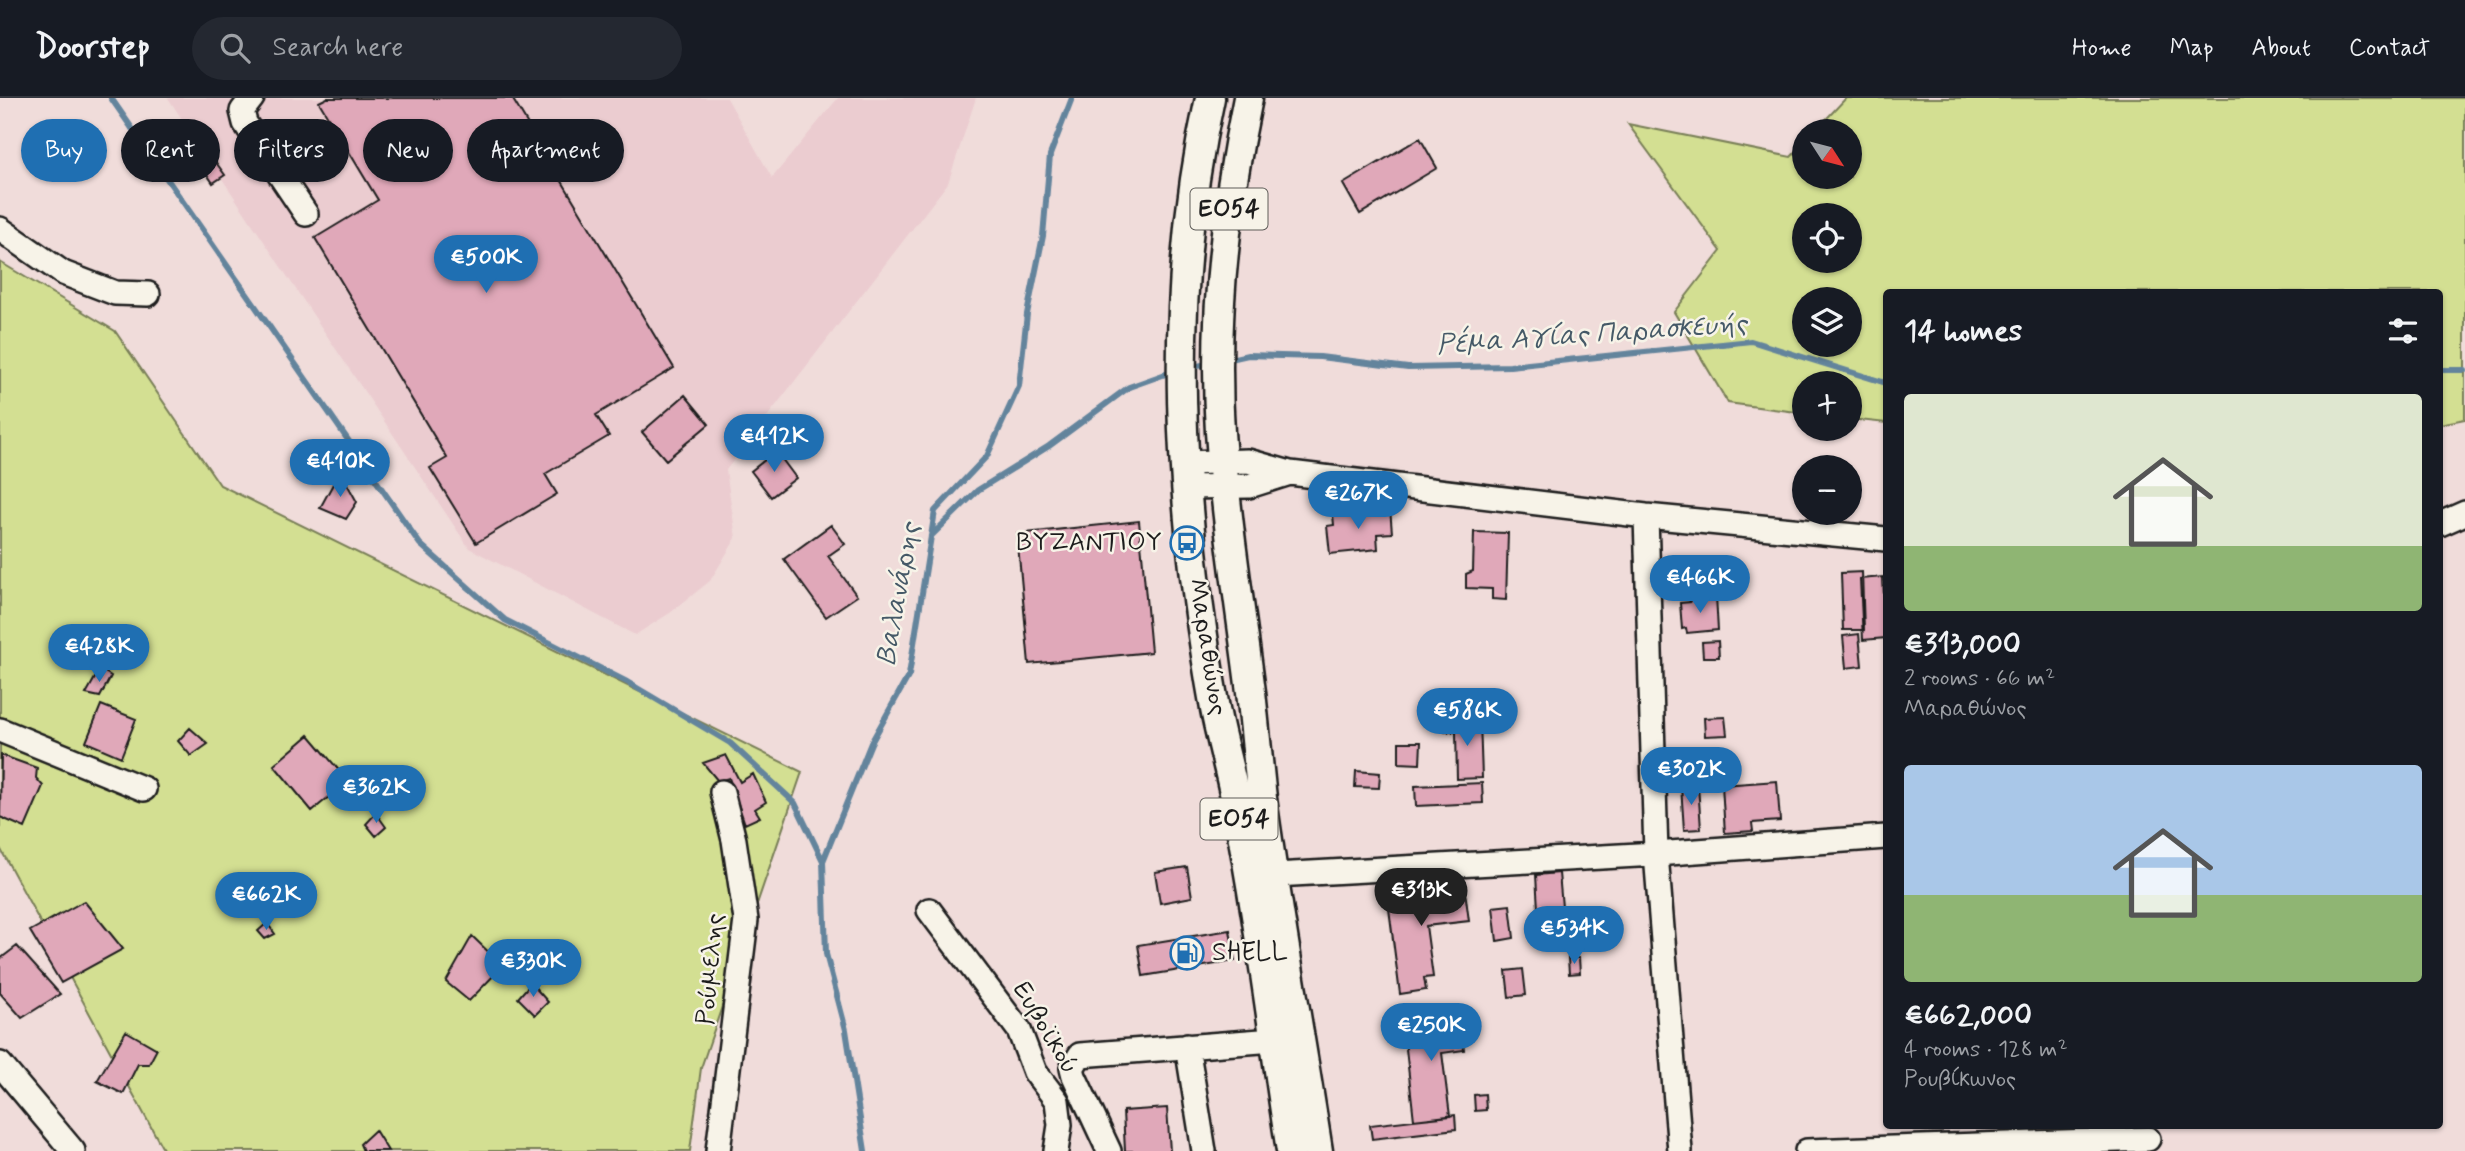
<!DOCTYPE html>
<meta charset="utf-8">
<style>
:root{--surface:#171b24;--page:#242831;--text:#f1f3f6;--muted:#9ea1a6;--line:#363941;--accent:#1f6fb2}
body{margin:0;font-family:Mynerve,sans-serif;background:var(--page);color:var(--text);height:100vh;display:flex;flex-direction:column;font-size:26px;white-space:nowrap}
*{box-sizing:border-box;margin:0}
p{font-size:23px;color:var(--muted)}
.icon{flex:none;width:38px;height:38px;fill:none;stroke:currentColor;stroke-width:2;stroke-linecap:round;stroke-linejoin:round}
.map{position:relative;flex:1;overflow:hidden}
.sheet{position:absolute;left:1883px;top:191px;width:560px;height:840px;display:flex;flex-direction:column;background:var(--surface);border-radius:7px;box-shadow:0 2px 5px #0004}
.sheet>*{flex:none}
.guide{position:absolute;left:21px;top:21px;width:665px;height:63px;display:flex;gap:14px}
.needle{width:46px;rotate:126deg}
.buttons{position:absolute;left:1792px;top:21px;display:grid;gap:14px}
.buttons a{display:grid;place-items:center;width:70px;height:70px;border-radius:50%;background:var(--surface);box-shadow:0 2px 5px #0004;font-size:35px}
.price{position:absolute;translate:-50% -60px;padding:0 16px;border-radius:24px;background:var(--accent);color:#fff;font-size:23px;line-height:46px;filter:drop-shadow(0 2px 4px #0008)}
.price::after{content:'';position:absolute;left:50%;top:42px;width:21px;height:16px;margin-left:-10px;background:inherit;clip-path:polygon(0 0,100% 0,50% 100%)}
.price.selected{background:#222;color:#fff}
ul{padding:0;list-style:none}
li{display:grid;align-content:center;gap:14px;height:371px;padding:0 21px}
li span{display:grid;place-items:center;height:217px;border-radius:7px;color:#555}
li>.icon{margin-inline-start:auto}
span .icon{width:126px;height:126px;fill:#fffc;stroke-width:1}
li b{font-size:30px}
h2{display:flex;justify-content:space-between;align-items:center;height:84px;padding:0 21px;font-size:30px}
.tag{padding:0 24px;border-radius:32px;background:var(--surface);box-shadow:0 2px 5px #0004;font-size:24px;line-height:63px}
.tag.selected{background:var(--accent);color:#fff}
header{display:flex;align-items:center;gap:42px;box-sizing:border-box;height:98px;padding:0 35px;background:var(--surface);border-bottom:2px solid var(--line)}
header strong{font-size:33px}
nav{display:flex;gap:38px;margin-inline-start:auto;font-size:24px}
.search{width:490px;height:63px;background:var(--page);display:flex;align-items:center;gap:18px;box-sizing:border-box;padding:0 24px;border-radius:38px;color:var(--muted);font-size:26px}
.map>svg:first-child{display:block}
</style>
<header>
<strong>Doorstep</strong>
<div class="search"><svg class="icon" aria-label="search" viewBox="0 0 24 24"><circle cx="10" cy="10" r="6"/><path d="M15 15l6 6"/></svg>Search here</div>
<nav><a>Home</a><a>Map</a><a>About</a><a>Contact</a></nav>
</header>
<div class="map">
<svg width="2465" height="1053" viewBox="0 0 2465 1053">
<rect width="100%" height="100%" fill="#f0dcda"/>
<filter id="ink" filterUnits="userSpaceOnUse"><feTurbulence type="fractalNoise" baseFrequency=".0143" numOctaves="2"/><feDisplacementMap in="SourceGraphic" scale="14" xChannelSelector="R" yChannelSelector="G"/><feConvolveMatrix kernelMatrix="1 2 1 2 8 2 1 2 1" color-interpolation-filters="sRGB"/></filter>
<g filter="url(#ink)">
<path fill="#ebccd0" d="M168 0H727L772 80 838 0H976L948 85 726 372 736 440 710 483 670 515 635 537 469 450Z"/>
<path fill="#d3df92" stroke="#787e57" stroke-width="2" fill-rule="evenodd" d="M1846 0H2465V321L2440 326V194H1886V325L1850 321V285H1804V315L1728 305 1674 214 1721 153 1628 26 1791 59 1804 45V79H1850V33H1815ZM1804 117H1850V163H1804ZM1804 201H1850V247H1804Z
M0 164 115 233 220 387 802 674 701 970 690 1053H164L0 750Z"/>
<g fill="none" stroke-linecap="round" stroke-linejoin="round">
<path stroke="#63849c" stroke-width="6" d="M111 0 420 446 505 522 627 584 730 645 795 705 823 763 826 856 846 932 865 1053
M1226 262 1248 257 1320 259 1408 270 1510 268 1751 243 1886 285
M1188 270 1212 265
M2440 272H2465
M931 438 978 392 1049 348 1129 289 1174 273
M823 763 871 645 909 577 935 413 987 358 1019 288 1027 216 1043 138 1050 57 1072 0"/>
</g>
<path fill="#e0a8b9" stroke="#1c1c1c" stroke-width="2" d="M327 0H512L674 270 596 317 609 338 545 376 557 396 476 445 430 370 447 360 315 140 378 102 319 4Z
M191 30 225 77 213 85 180 37Z
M1420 40 1437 70 1360 116 1343 86Z
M685 297 709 326 666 362 642 334Z
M776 353 796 380 771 399 751 373Z
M340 373 357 404 346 421 320 410Z
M1390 410 1392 435 1377 436 1378 451 1330 456 1327 428 1334 427 1333 417Z
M1139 423 1151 554 1029 566 1017 436Z
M831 427 845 446 828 458 857 498 826 519 784 461Z
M1474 434 1508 435 1506 502 1492 501V491L1466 490V476L1473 473Z
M1862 474 1864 532H1843L1841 475Z
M1883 479 1886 540 1863 542 1860 481Z
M1716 498 1718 532 1687 535 1686 530 1682 531 1680 505 1690 504 1689 500Z
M1859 536 1862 568 1846 570 1843 538Z
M1718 543 1719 559H1703L1702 544Z
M100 571 111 578 100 599 86 596Z
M101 607 136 621 121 659 86 644Z
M1725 619 1727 637 1705 638 1704 620Z
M1480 622 1482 680 1457 681 1456 634H1445V623Z
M190 630 208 646 191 658 178 643Z
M309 637 348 683 312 713 274 667Z
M1399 644H1421L1420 666 1399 665Z
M1 657 37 670 36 680 43 688 25 730 0 719Z
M726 657 740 684 753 676 766 704 755 711 760 719 745 726 729 680 718 683 703 665Z
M1356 673 1380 675 1379 690 1355 689Z
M1777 683 1780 723 1752 725 1753 733 1725 735 1722 687Z
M1482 685 1483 705 1416 708 1415 688Z
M1698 687 1701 731 1684 732 1681 688Z
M376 715 386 729 376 738 366 726Z
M1187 769 1192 799 1160 805 1155 774Z
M1559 775 1562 809 1538 811 1536 777Z
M1464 785 1469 823 1426 828 1433 879 1424 880 1426 892 1400 896 1387 795Z
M84 803 123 851 61 885 30 833Z
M1510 807 1514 840 1497 843 1493 809Z
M267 825 275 836 265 841 258 833Z
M1230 832 1235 863 1143 878 1138 847Z
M1230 832 1235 863 1143 878 1138 847Z
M472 838 503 868 469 903 446 884Z
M17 848 60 896 22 920 0 895V861Z
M1568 860H1579L1580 875 1569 876Z
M1523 871 1526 897 1509 899 1506 873Z
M531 885 548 904 535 917 518 900Z
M1460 917 1464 952 1442 955 1450 1018 1414 1022 1403 924Z
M126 933 157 951 149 966H138L123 996 97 983Z
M1485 996 1486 1012 1475 1013 1474 997Z
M1167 1010 1170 1053H1125L1123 1013Z
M1455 1017 1456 1031 1372 1041 1370 1027Z
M375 1032 388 1053H363L360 1046Z"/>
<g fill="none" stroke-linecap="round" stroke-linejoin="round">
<defs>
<path id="minor" d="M252 0 242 13 245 25 306 116
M0 131 63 175 115 195 148 196
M1185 365 1248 363 1290 375 1646 418 1886 441
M1187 389 1249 388 1290 375
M1646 418 1656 756 1680 1053
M2440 426 2465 415
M0 632 144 691
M1275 777 1656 756 1886 739
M929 812 1019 932 1035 974 1057 1003 1060 1027 1056 1053
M1187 948 1204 1053
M0 966 73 1053
M718 1053 746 822 734 742 722 694
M1109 1053 1074 978 1072 970 1080 957 1274 942
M1807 1053 2148 1041"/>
<path id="major" d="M1210 0C1165 201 1179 410 1215 611 1221 642 1230 673 1236 704 1259 820 1273 937 1291 1053
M1248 0C1225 109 1213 222 1220 334 1226 422 1240 507 1251 594 1255 629 1258 665 1262 700 1278 818 1300 935 1318 1053"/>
</defs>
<use href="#minor" stroke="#1c1c1c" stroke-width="28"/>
<use href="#major" stroke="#1c1c1c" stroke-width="33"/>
<use href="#minor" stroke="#f7f3e8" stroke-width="23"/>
<use href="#major" stroke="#f7f3e8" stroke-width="28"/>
</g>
</g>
<defs>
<symbol id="bus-ring" viewBox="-11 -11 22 22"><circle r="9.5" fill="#f7f3e8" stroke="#1f6fb2" stroke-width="1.5"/><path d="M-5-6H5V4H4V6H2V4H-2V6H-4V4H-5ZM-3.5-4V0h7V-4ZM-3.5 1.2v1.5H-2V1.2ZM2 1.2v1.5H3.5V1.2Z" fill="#1f6fb2"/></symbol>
<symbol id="fuel-ring" viewBox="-11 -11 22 22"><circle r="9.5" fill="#f7f3e8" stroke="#1f6fb2" stroke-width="1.5"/><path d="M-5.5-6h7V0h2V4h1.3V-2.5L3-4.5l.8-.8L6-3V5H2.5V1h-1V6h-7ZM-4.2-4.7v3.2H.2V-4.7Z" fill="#1f6fb2"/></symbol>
</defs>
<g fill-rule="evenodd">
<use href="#bus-ring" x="1168" y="426" width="38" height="38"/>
<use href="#fuel-ring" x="1168" y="836" width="38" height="38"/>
</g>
<g text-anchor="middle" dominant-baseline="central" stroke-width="5" stroke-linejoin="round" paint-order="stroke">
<g fill="#f7f3e8" stroke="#5e5c59" stroke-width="2">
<rect x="1190.5" y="90.5" width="77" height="41" rx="5"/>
<rect x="1200.5" y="700.5" width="77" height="41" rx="5"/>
</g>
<g font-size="24" font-weight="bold" fill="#1c1c1c">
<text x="1229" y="111">ΕΟ54</text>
<text x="1239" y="721">ΕΟ54</text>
</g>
<g font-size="26" fill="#1c1c1c" stroke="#f7f3e8" text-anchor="end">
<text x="1162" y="445">ΒΥΖΑΝΤΙΟΥ</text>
<text x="1212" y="855" text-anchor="start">SHELL</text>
</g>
<g font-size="26" fill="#1c1c1c" stroke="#f7f3e8">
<text transform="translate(1207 549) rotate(81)">Μαραθώνος</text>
<text transform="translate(711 871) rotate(-85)">Ρούμελης</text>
<text transform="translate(1045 930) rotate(59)">Ευβοϊκού</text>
</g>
<g font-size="28" font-style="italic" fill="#455967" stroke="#f7f3e8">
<text transform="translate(1592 237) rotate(-4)">Ρέμα Αγίας Παρασκευής</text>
<text transform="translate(899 496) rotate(-80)">Βαλανάρης</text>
</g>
</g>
</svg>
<div class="buttons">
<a><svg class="needle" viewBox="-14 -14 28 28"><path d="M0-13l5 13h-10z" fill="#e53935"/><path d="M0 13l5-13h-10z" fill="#9ea1a6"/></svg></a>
<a><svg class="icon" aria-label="locate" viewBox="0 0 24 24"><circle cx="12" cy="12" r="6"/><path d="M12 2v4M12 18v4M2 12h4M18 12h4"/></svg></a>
<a><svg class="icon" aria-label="layers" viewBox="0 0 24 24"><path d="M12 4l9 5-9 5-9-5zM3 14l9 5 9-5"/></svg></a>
<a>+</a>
<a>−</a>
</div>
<b class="price" style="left:486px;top:197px">€500K</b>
<b class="price" style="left:774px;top:376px">€412K</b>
<b class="price" style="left:340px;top:401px">€410K</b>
<b class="price" style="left:1358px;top:433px">€267K</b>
<b class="price" style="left:1700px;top:517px">€466K</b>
<b class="price" style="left:99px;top:586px">€428K</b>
<b class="price" style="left:1467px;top:650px">€586K</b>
<b class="price" style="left:1691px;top:709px">€302K</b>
<b class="price" style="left:376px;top:727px">€362K</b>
<b class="price selected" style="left:1421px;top:830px">€313K</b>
<b class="price" style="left:266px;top:834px">€662K</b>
<b class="price" style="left:1574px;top:868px">€534K</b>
<b class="price" style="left:533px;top:901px">€330K</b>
<b class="price" style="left:1431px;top:965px">€250K</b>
<div class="guide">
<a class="tag selected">Buy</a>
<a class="tag">Rent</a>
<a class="tag">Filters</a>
<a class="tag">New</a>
<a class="tag">Apartment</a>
</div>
<section class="sheet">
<h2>14 homes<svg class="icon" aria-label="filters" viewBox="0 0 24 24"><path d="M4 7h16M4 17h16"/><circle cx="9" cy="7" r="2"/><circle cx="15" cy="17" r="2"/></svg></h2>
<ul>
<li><span style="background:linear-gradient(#dfe7d0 70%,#8fb573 0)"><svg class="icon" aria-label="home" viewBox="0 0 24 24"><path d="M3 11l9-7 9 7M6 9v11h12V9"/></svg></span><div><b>€313,000</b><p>2 rooms · 66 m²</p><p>Μαραθώνος</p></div></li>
<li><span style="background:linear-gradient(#a9c7e8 60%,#8fb573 0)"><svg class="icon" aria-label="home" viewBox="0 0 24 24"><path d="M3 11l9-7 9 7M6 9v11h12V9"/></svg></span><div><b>€662,000</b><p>4 rooms · 128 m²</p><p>Ρουβίκωνος</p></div></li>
</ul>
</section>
</div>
